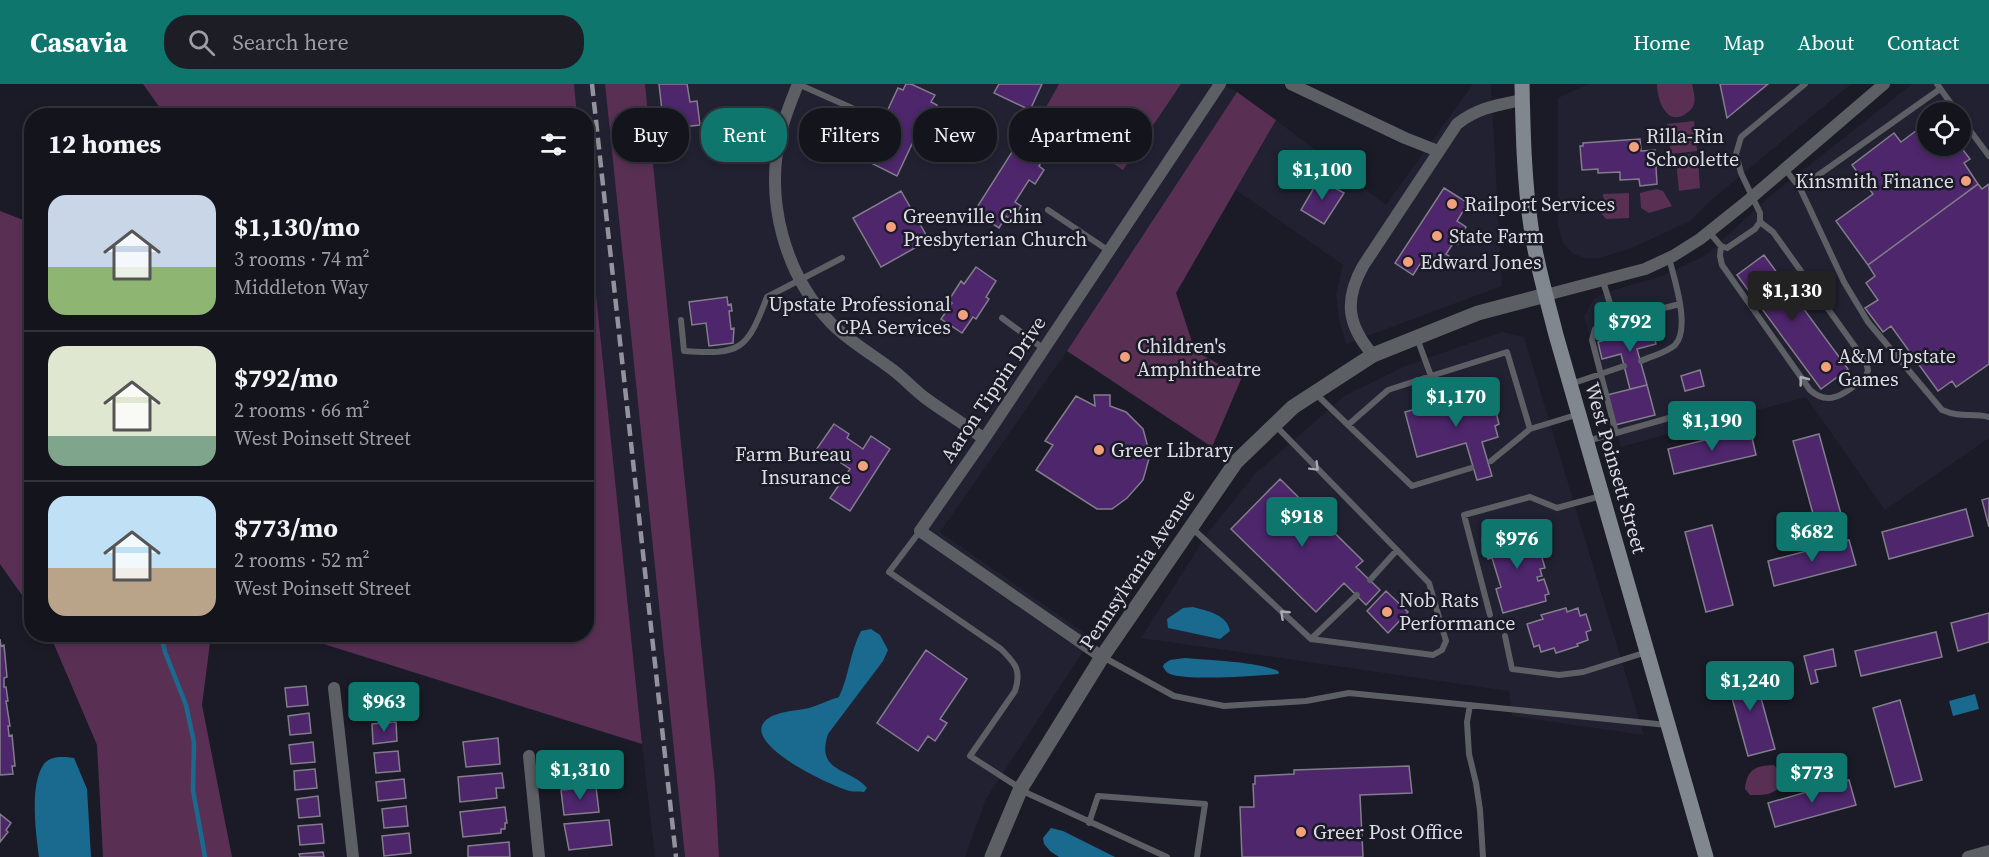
<!DOCTYPE html>
<meta charset="utf-8">
<style>
:root{--surface:#14141c;--page:#1d1d25;--text:#f1f3f6;--muted:#9d9ea3;--line:#33333b;--accent:#0f766e}
body{margin:0;font-family:"Source Serif 4",serif;background:var(--page);color:var(--text);height:100vh;display:flex;flex-direction:column;font-size:22px;white-space:nowrap}
*{box-sizing:border-box;margin:0}
p{font-size:20px;color:var(--muted)}
.icon{flex:none;width:33px;height:33px;fill:none;stroke:currentColor;stroke-width:2;stroke-linecap:round;stroke-linejoin:round}
.map{position:relative;flex:1;overflow:hidden}
.drawer{position:absolute;left:24px;top:24px;width:570px;height:534px;display:flex;flex-direction:column;background:var(--surface);border-radius:24px;box-shadow:0 3px 9px #0003,0 0 0 2px var(--line)}
.drawer>*{flex:none}
.top-card{position:absolute;left:612px;top:24px;width:570px;height:54px;display:flex;gap:12px}
.tools{position:absolute;left:1917px;top:18px;display:grid;gap:12px}
.tools a{display:grid;place-items:center;width:54px;height:54px;border-radius:50%;background:var(--surface);box-shadow:0 3px 9px #0003,0 0 0 2px var(--line);font-size:30px}
.price{position:absolute;translate:-50% -51px;padding:0 14px;border-radius:6px;background:var(--accent);color:#fff;font-size:20px;line-height:39px;filter:drop-shadow(0 2px 3px #0008)}
.price::after{content:'';position:absolute;left:50%;top:36px;width:18px;height:14px;margin-left:-9px;background:inherit;clip-path:polygon(0 0,100% 0,50% 100%)}
.price.current{background:#222;color:#fff}
ul{padding:0;list-style:none}
li{display:flex;align-items:center;gap:18px;height:150px;padding:0 24px}
li+li{border-top:2px solid var(--line)}
li span{display:grid;place-items:center;flex:none;width:168px;height:120px;border-radius:18px;color:#555}
li>.icon{margin-inline-start:auto}
span .icon{width:72px;height:72px;fill:#fffc;stroke-width:1}
li b{font-size:26px}
h2{display:flex;justify-content:space-between;align-items:center;height:72px;padding:0 24px;font-size:26px}
.pill{padding:0 21px;border-radius:24px;background:var(--surface);box-shadow:0 3px 9px #0003,0 0 0 2px var(--line);font-size:21px;line-height:54px}
.pill.current{background:var(--accent);color:#fff}
header{display:flex;align-items:center;gap:36px;box-sizing:border-box;height:84px;padding:0 30px;background:var(--accent);color:#fff}
header strong{font-size:28px}
nav{display:flex;gap:33px;margin-inline-start:auto;font-size:21px}
.search{width:420px;height:54px;background:var(--page);display:flex;align-items:center;gap:15px;box-sizing:border-box;padding:0 21px;border-radius:24px;color:var(--muted);font-size:22px}
.map>svg:first-child{display:block}
</style>
<header>
<strong>Casavia</strong>
<div class="search"><svg class="icon" aria-label="search" viewBox="0 0 24 24"><circle cx="10" cy="10" r="6"/><path d="M15 15l6 6"/></svg>Search here</div>
<nav><a>Home</a><a>Map</a><a>About</a><a>Contact</a></nav>
</header>
<div class="map">
<svg width="1989" height="773" viewBox="0 0 1989 773">
<rect width="100%" height="100%" fill="#1a1b26"/>
<path fill="#212132" fill-rule="evenodd" d="M574 0H605L685 773H655L642 660 587 122 586 32 577 31Z
M645 0H1059L1041 32 1123 86 1181 0H1223L1237 8 1067 267 940 448 1092 554 986 715 965 773H719L715 698Z
M1473 0H1491L1502 202 1346 260 1339 236 1336 210 1343 181 1236 106 1276 36 1386 121Z
M1588 0H1851L1716 112 1690 137 1632 164 1599 174H1586L1573 170 1563 159 1558 143V14Z
M1912 0H1989V354L1885 426 1806 313 1621 363 1584 232 1594 214 1617 205 1662 192 1706 171 1769 113ZM1928 28H1960V62H1928Z
M1502 248 1524 253 1644 651 1512 632 1509 607 1141 554 1209 447 1255 390 1344 312 1405 282Z"/>
<path fill="#593054" d="M143 0H574L577 31H165Z
M605 0H645L715 698 719 773H685Z
M1059 0H1181L1123 86 1041 32Z
M1657 0H1692C1693 6 1696 14 1694 20 1693 24 1689 28 1684 31 1665 41 1657 14 1657 0Z
M1237 8 1276 36 1176 209 1195 267 1242 293 1212 363 1067 267Z
M1694 37 1697 67 1671 70 1667 40Z
M1691 70 1698 75 1700 104 1679 107 1676 78 1678 73Z
M1656 105 1663 107 1672 122 1649 129 1641 124 1640 109Z
M1629 109V134L1606 135 1599 127 1604 122 1603 110Z
M587 122 642 660 295 551 586 550Z
M0 127 31 139V524L0 480Z
M50 551H211L202 621 232 773H103L97 661Z
M1774 681 1781 689 1779 704C1770 712 1761 711 1750 711L1745 705C1747 685 1755 682 1774 681Z"/>
<path fill="#1a6a90" d="M1193 523C1207 527 1227 530 1230 547L1220 555 1168 544 1167 535 1183 524Z
M871 545 880 551 888 566 883 577 828 650C815 689 851 684 867 704L864 708C859 707 854 708 850 707 833 703 742 661 765 637 775 627 796 627 809 624 819 621 829 616 839 613 849 592 850 568 861 547Z
M1185 574C1205 576 1265 578 1279 588L1278 590C1256 592 1188 597 1170 590 1166 588 1166 587 1163 583L1164 580 1170 576Z
M1975 610 1979 625 1953 632 1949 617Z
M66 673 74 674 87 705 91 773H39C36 750 29 700 44 680 49 673 58 673 66 673Z
M1051 744 1063 747 1115 773H1059L1050 767 1044 760 1043 754Z"/>
<g fill="none" stroke-linecap="round" stroke-linejoin="round">
<path stroke="#1a6a90" stroke-width="4.5" d="M161 550 165 568 186 621 194 658 193 706 205 773"/>
</g>
<path fill="#4d266b" stroke="#837d8b" stroke-width="1.5" d="M659 0H687L690 18 697 17 700 41 664 45Z
M906 0H911L935 11 931 18 937 21 925 48 919 45 897 92 869 78 873 70 868 68 898 4 903 6Z
M999 0H1042L1030 26 994 9Z
M1720 0H1768L1727 34Z
M1928 38V62H1960L1970 75 1964 79 1978 100 1868 181 1836 137 1873 110 1852 81 1894 49 1901 58Z
M1021 54 1046 70 1039 82 1044 86 1035 100 1029 96 1015 118 1021 122 1012 136 1006 132 999 144 974 128Z
M1640 55 1641 67 1655 66 1657 100 1640 102 1639 95 1620 96V88L1598 89V85L1582 86 1580 62H1583V59Z
M1319 95 1344 109 1324 140 1301 126Z
M1978 100 1982 105 1989 100V280L1956 303 1952 297 1938 307 1891 242 1883 248 1865 224 1878 216 1866 199 1875 192 1868 181Z
M1444 104 1468 119 1457 137 1466 143 1461 150 1463 152 1458 160 1454 158 1446 170 1449 172 1445 179 1440 176 1436 182 1424 174 1413 191 1395 179Z
M901 107 929 156 881 183 853 134Z
M1764 171 1848 285 1821 305 1737 191Z
M976 183 996 197 986 213 989 215 976 235 973 233 962 249 941 235 952 219 949 216 961 197 964 200Z
M727 213 728 221 731 220 732 227H729L731 245 734 244 733 259 709 262 706 239 692 241 689 218Z
M1652 243 1656 260 1637 265 1647 301 1630 305 1621 270 1602 275 1598 258Z
M1700 286 1704 302 1685 307 1681 292Z
M1647 301 1655 331 1615 341 1607 311Z
M1483 306 1485 314 1492 312 1499 340 1495 342 1498 353 1482 358 1492 392 1477 396 1466 359 1417 373 1405 328Z
M1094 311H1110V322L1126 328 1143 345 1150 371 1143 396 1127 414 1112 425H1097L1036 386 1053 361 1045 357 1076 312 1095 322Z
M834 340 849 350 847 354 863 365 871 352 890 365 850 427 830 414 850 385 835 375 833 378 816 366Z
M1750 345 1756 371 1674 390 1668 365Z
M1819 350 1841 430 1815 437 1793 357Z
M1280 395 1363 477 1356 483 1380 506 1366 521 1344 499 1316 528 1231 445Z
M1989 414V443L1982 416Z
M1966 425 1973 452 1889 475 1882 448Z
M1712 441 1733 521 1706 528 1685 448Z
M1521 444 1523 450 1530 448 1532 458 1528 459 1529 463 1534 462 1536 468 1540 467 1545 484 1540 485 1542 492 1537 493 1538 497 1544 495 1549 510 1545 511 1546 517 1503 529 1496 505 1501 503 1492 474 1488 475 1482 455Z
M1849 456 1856 481 1774 502 1768 477Z
M1386 507 1408 528 1388 549 1367 527Z
M1566 524 1567 528 1578 524 1580 532 1586 530 1591 546 1586 548 1588 556 1577 560 1578 562 1556 569 1554 564 1541 568 1539 561 1534 563 1527 540 1543 535 1541 531Z
M1989 529V558L1958 567 1951 539Z
M1936 548 1942 573 1861 592 1855 567Z
M0 555 1 562 4 561 7 593 4 594V603H6L8 617H6L10 642H8L9 652 12 651 15 682H12L13 690 0 691Z
M1833 565 1836 582 1815 586 1818 598 1811 600 1804 572Z
M926 566 967 595 940 635 947 639 935 657 928 652 918 667 877 639Z
M1753 585 1775 665 1748 672 1726 592Z
M306 602 308 621 287 623 285 604Z
M1900 616 1922 696 1895 703 1873 624Z
M309 629 311 649 290 651 288 632Z
M396 638 397 657 373 660 372 640Z
M498 654 500 680 466 683 463 658Z
M313 658 315 678 291 680 289 661Z
M398 667 400 687 376 689 374 669Z
M1409 682 1412 709 1360 711 1363 773H1242L1240 723H1254L1253 700H1255V692L1294 690V686Z
M315 685 317 704 295 706 294 687Z
M502 689 504 704H496L497 714 460 718 458 693Z
M404 695 406 714 378 717 376 698Z
M1849 696 1856 721 1775 743 1768 719Z
M596 703 599 728 564 731 561 706Z
M318 712 320 732 299 734 297 715Z
M406 722 408 742 384 744 382 725Z
M505 723 507 739H505V745H501V749L463 753 460 728Z
M0 730 11 739 6 746 8 748 0 758Z
M609 736 612 761 569 766 564 740Z
M322 740 324 759 300 761 298 742Z
M409 749 411 769 384 772 382 752Z
M509 758 510 773H468V762Z
M323 768 324 773H300L299 770Z"/>
<g fill="none" stroke-linecap="round" stroke-linejoin="round">
<path stroke="#5c6065" stroke-width="6" d="M798 0 861 28
M1937 0 1957 28
M1960 33 1989 72
M1785 85 1800 104 1844 198 1868 238 1942 326C1961 334 1971 329 1989 333
M1800 104 1940 5
M1048 126 1109 167
M1709 148 1721 162 1727 164 1755 145 1760 138V129L1741 89 1736 70 1741 53 1805 0
M1721 162 1720 172 1722 181 1810 306C1831 325 1848 306 1866 293L1868 286 1866 278 1773 148 1760 138
M1603 197 1615 236 1680 220
M1002 234 1044 265
M681 236 684 267C741 271 747 266 767 213L842 174
M1417 254 1431 292 1507 268 1530 345 1579 330
M1641 277C1652 272 1666 269 1675 261 1691 244 1674 194 1669 174
M1571 300 1624 282
M1315 309 1348 341 1388 306 1431 292
M1275 341 1397 466 1370 496
M1348 341 1412 402 1471 384
M1616 349 1676 332
M1587 357 1616 349 1592 256 1595 245 1615 236
M1491 377 1530 345
M1191 443 1311 555 1357 511
M920 447 889 488 1001 565C1015 579 1022 586 1015 607L970 672 1029 710 1167 773
M1490 531 1464 431 1530 413 1557 424 1601 412
M1505 552 1512 585 1559 591 1583 588 1647 568
M1311 555 1433 571 1442 566 1446 557 1429 499 1397 466
M1103 573 1174 612 1224 622 1306 617 1349 609 1667 641
M1470 621 1467 638 1469 670 1476 699 1480 726 1483 773
M1089 739 1098 712 1205 720 1197 773"/>
<path stroke="#5c6065" stroke-width="12" d="M798 0C791 17 784 34 780 52 765 118 785 190 831 239 850 258 872 270 893 286 905 295 915 307 928 316 946 329 966 341 984 355
M1291 0 1405 54 1438 67
M1546 211 1645 185 1673 172 1700 155 1745 119 1884 0
M1373 271C1347 241 1344 216 1363 182L1457 40C1477 24 1497 21 1522 16
M1102 573 920 447 984 355 1220 0
M334 604 353 773
M529 672 539 773
M1968 773 1989 767"/>
<path stroke="#5c6065" stroke-width="15" d="M992 773 1021 704 1102 573 1236 378 1293 323 1373 271 1478 229 1546 211"/>
<path stroke="#81878f" stroke-width="15" d="M1522 0C1523 47 1524 96 1531 143 1536 179 1547 215 1556 251L1706 773"/>
<path stroke="#92939c" stroke-width="4.5" stroke-dasharray="12 6" stroke-linecap="butt" d="M592 0 676 773"/>
</g>
<defs><path id="oneway-chevron" d="M-2-3.5L2.5 0L-2 3.5" fill="none" stroke-width="1.6" stroke-linecap="round" stroke-linejoin="round" transform="scale(1.5)"/></defs>
<g stroke="#a8aab1">
<use href="#oneway-chevron" transform="translate(1803 296) rotate(-127)"/>
<use href="#oneway-chevron" transform="translate(1315 383) rotate(45)"/>
<use href="#oneway-chevron" transform="translate(1284 530) rotate(-137)"/>
</g>
<g fill="#f2a17e" stroke="#1a1b26" stroke-width="2">
<circle cx="1634" cy="63" r="6"/>
<circle cx="1966" cy="97" r="6"/>
<circle cx="1452" cy="120" r="6"/>
<circle cx="891" cy="143" r="6"/>
<circle cx="1437" cy="152" r="6"/>
<circle cx="1408" cy="178" r="6"/>
<circle cx="963" cy="231" r="6"/>
<circle cx="1125" cy="273" r="6"/>
<circle cx="1826" cy="283" r="6"/>
<circle cx="1099" cy="366" r="6"/>
<circle cx="863" cy="382" r="6"/>
<circle cx="1387" cy="528" r="6"/>
<circle cx="1301" cy="748" r="6"/>
</g>
<g text-anchor="middle" dominant-baseline="central" stroke-width="5" stroke-linejoin="round" paint-order="stroke">
<g font-size="20" fill="#dbdce4" stroke="#1a1b26" text-anchor="start">
<text x="1646" y="52">Rilla-Rin<tspan x="1646" dy="23">Schoolette</tspan></text>
<text x="1954" y="97" text-anchor="end">Kinsmith Finance</text>
<text x="1464" y="120">Railport Services</text>
<text x="903" y="132">Greenville Chin<tspan x="903" dy="23">Presbyterian Church</tspan></text>
<text x="1449" y="152">State Farm</text>
<text x="1420" y="178">Edward Jones</text>
<text x="951" y="220" text-anchor="end">Upstate Professional<tspan x="951" dy="23">CPA Services</tspan></text>
<text x="1137" y="262">Children's<tspan x="1137" dy="23">Amphitheatre</tspan></text>
<text x="1838" y="272">A&amp;M Upstate<tspan x="1838" dy="23">Games</tspan></text>
<text x="1111" y="366">Greer Library</text>
<text x="851" y="370" text-anchor="end">Farm Bureau<tspan x="851" dy="23">Insurance</tspan></text>
<text x="1399" y="516">Nob Rats<tspan x="1399" dy="23">Performance</tspan></text>
<text x="1313" y="748">Greer Post Office</text>
</g>
<g font-size="20" fill="#dbdce4" stroke="#1a1b26">
<text transform="translate(993 305) rotate(-56)">Aaron Tippin Drive</text>
<text transform="translate(1616 384) rotate(74)">West Poinsett Street</text>
<text transform="translate(1137 485) rotate(-56)">Pennsylvania Avenue</text>
</g>
</g>
</svg>
<div class="tools">
<a><svg class="icon" aria-label="locate" viewBox="0 0 24 24"><circle cx="12" cy="12" r="6"/><path d="M12 2v4M12 18v4M2 12h4M18 12h4"/></svg></a>
</div>
<b class="price" style="left:1322px;top:117px">$1,100</b>
<b class="price current" style="left:1792px;top:238px">$1,130</b>
<b class="price" style="left:1630px;top:269px">$792</b>
<b class="price" style="left:1456px;top:344px">$1,170</b>
<b class="price" style="left:1712px;top:368px">$1,190</b>
<b class="price" style="left:1302px;top:464px">$918</b>
<b class="price" style="left:1812px;top:479px">$682</b>
<b class="price" style="left:1517px;top:486px">$976</b>
<b class="price" style="left:1750px;top:628px">$1,240</b>
<b class="price" style="left:384px;top:649px">$963</b>
<b class="price" style="left:580px;top:717px">$1,310</b>
<b class="price" style="left:1812px;top:720px">$773</b>
<div class="top-card">
<a class="pill">Buy</a>
<a class="pill current">Rent</a>
<a class="pill">Filters</a>
<a class="pill">New</a>
<a class="pill">Apartment</a>
</div>
<section class="drawer">
<h2>12 homes<svg class="icon" aria-label="filters" viewBox="0 0 24 24"><path d="M4 7h16M4 17h16"/><circle cx="9" cy="7" r="2"/><circle cx="15" cy="17" r="2"/></svg></h2>
<ul>
<li><span style="background:linear-gradient(#c9d6e8 60%,#8fb573 0)"><svg class="icon" aria-label="home" viewBox="0 0 24 24"><path d="M3 11l9-7 9 7M6 9v11h12V9"/></svg></span><div><b>$1,130/mo</b><p>3 rooms · 74 m²</p><p>Middleton Way</p></div></li>
<li><span style="background:linear-gradient(#dfe7d0 75%,#7fa58c 0)"><svg class="icon" aria-label="home" viewBox="0 0 24 24"><path d="M3 11l9-7 9 7M6 9v11h12V9"/></svg></span><div><b>$792/mo</b><p>2 rooms · 66 m²</p><p>West Poinsett Street</p></div></li>
<li><span style="background:linear-gradient(#bfe0f5 60%,#b9a48a 0)"><svg class="icon" aria-label="home" viewBox="0 0 24 24"><path d="M3 11l9-7 9 7M6 9v11h12V9"/></svg></span><div><b>$773/mo</b><p>2 rooms · 52 m²</p><p>West Poinsett Street</p></div></li>
</ul>
</section>
</div>
